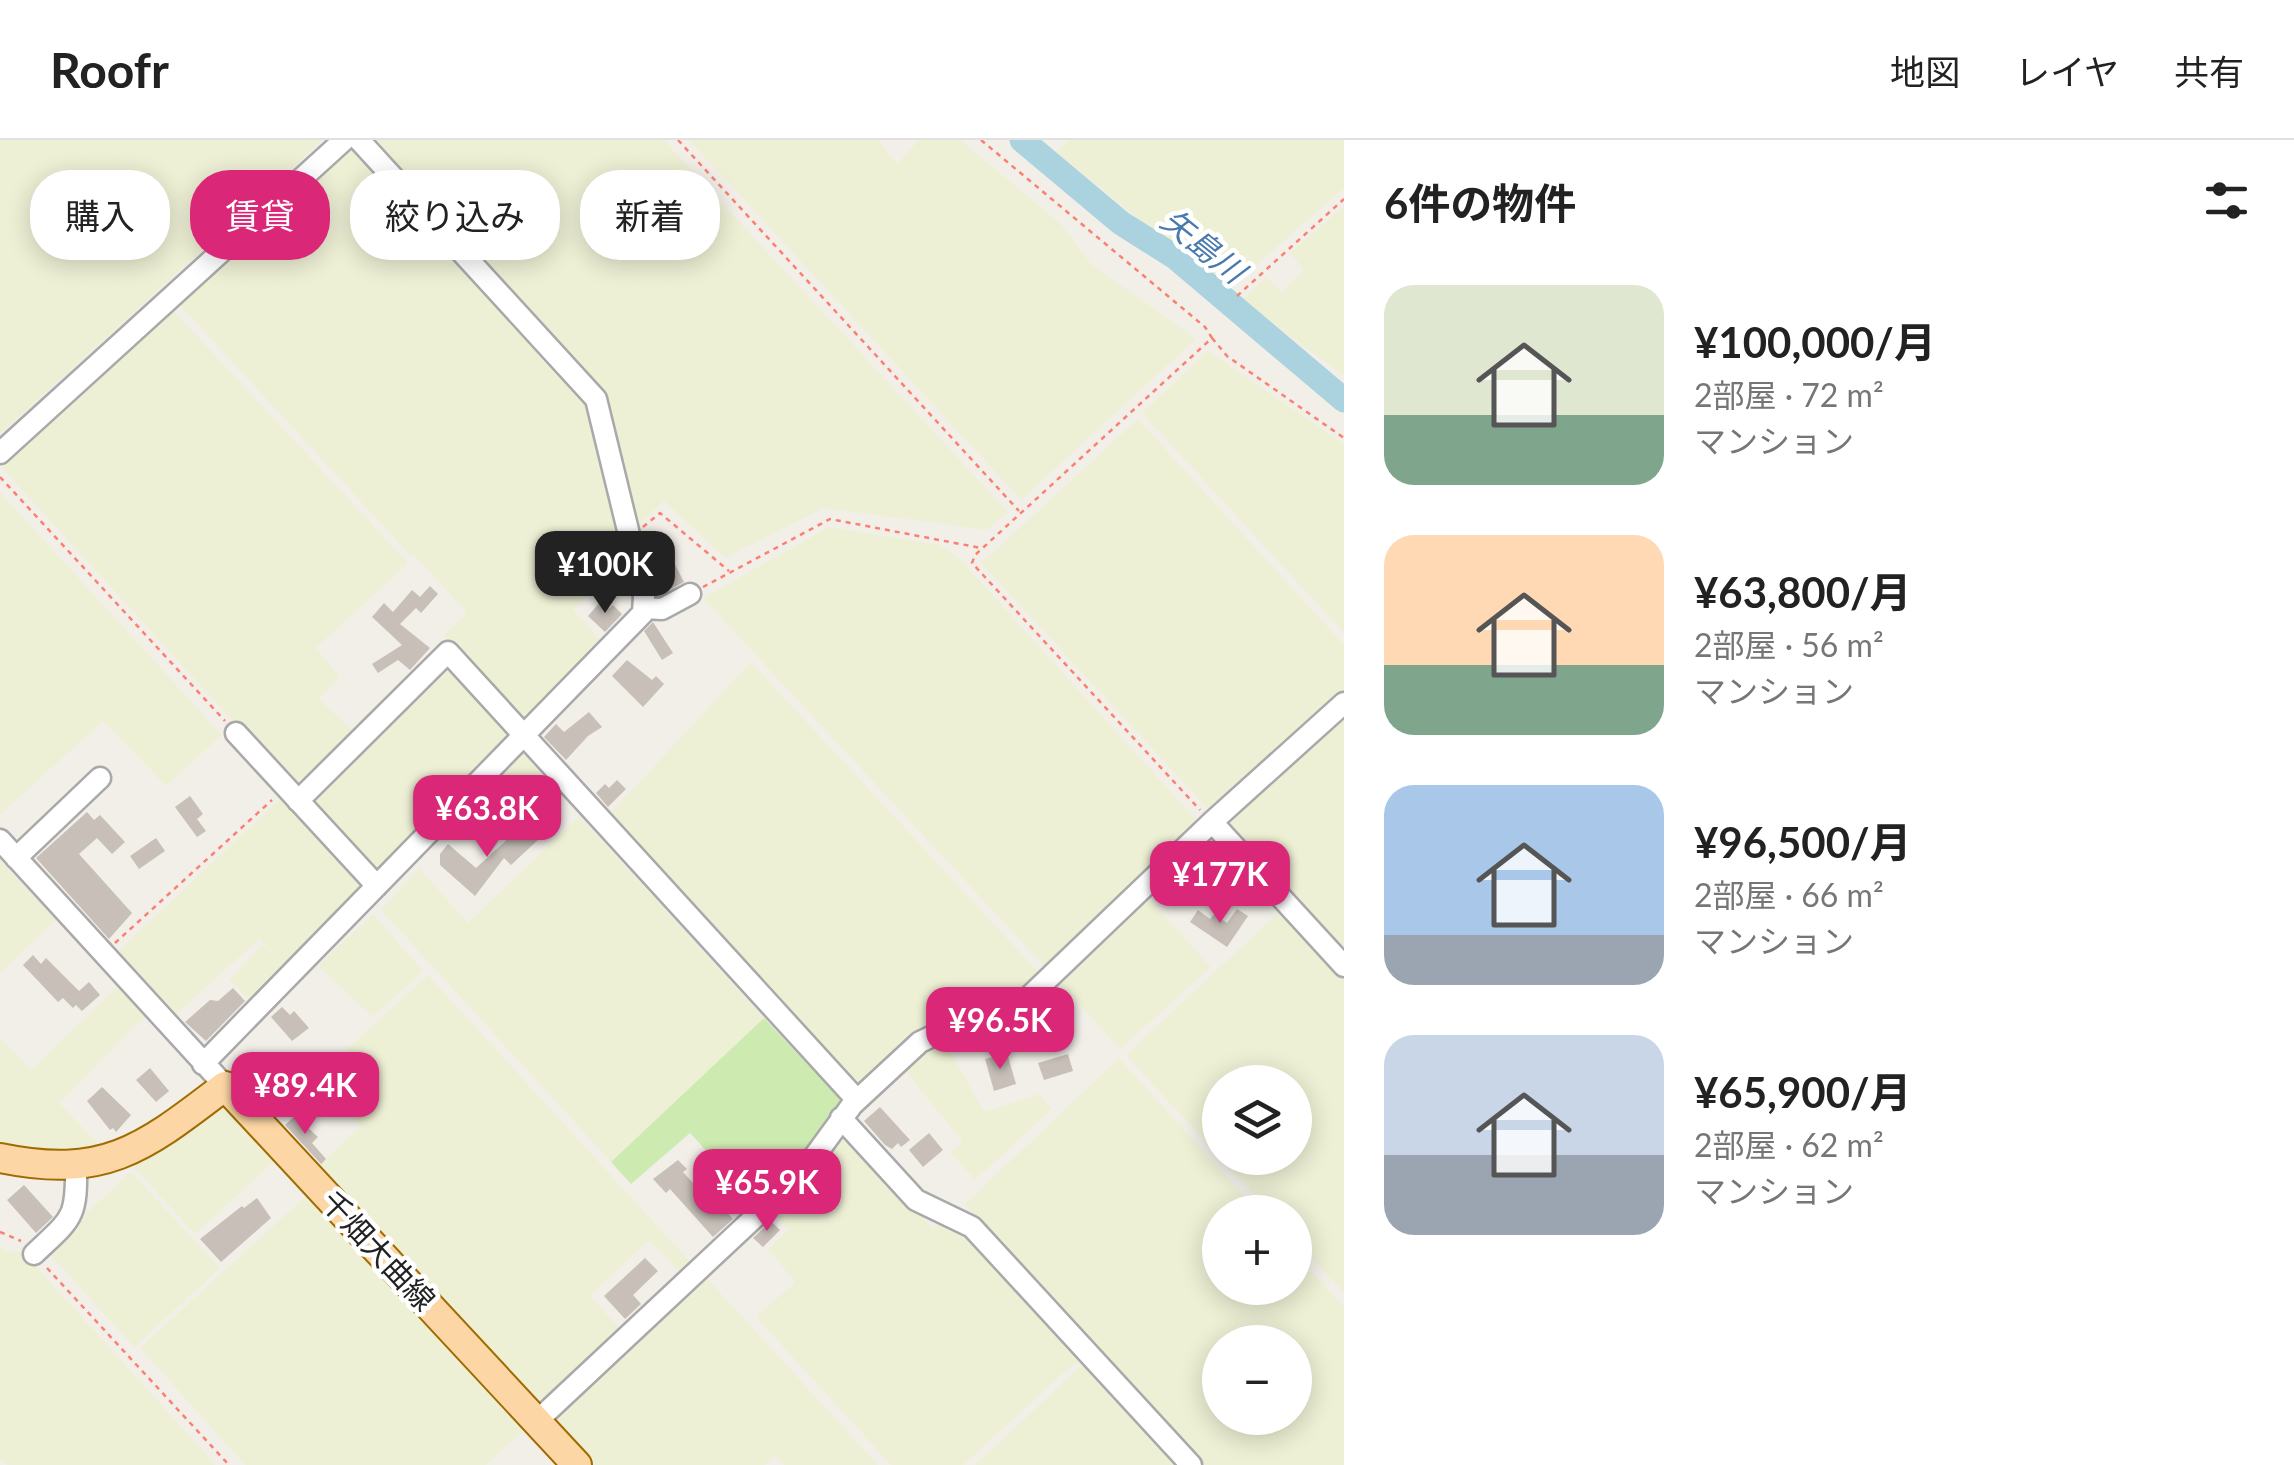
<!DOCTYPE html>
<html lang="ja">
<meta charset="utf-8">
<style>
:root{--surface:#fff;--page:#f6f6f6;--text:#222;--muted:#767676;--line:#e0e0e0;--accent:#db2777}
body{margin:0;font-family:Lato,"Noto Sans JP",sans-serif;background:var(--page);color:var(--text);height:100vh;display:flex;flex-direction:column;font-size:38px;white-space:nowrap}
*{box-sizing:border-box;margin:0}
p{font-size:32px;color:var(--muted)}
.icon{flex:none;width:55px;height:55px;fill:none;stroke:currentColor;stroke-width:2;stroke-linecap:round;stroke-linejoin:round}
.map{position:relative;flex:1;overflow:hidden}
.details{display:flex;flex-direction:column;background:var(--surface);width:950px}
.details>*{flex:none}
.guide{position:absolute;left:30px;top:30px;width:950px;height:90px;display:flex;gap:20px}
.fabs{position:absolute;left:1202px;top:925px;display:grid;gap:20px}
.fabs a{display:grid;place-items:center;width:110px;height:110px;border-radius:50%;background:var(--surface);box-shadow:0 5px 25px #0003;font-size:50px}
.price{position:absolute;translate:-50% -85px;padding:0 22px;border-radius:20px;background:var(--accent);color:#fff;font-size:32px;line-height:65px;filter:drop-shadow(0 2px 5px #0008)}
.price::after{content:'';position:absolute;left:50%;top:60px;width:30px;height:22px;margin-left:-15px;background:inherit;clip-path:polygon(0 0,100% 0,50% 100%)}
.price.active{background:#222;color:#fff}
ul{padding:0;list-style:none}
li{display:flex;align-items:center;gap:30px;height:250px;padding:0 40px}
li span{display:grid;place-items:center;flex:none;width:280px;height:200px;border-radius:30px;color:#555}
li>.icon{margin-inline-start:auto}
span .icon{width:120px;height:120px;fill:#fffc;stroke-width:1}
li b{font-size:42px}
h2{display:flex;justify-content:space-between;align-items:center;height:120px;padding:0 40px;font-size:42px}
.chip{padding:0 35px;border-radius:40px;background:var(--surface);box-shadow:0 5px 25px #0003;font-size:35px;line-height:90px}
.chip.active{background:var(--accent);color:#fff}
header{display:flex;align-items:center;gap:60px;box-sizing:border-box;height:140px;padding:0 50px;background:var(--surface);border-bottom:2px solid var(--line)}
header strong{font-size:48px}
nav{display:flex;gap:55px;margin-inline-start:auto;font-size:35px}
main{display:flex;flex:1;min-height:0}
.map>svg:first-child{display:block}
</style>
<header>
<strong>Roofr</strong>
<nav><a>地図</a><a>レイヤ</a><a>共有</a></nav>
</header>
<main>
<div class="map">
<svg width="1344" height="1325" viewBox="0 0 1344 1325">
<rect width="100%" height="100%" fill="#f2efe9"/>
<path fill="#eef0d5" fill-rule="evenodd" d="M0 0H323L0 294Z
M373 0H664L1008 372 987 390 824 368 725 418 664 361 638 385 603 250Z
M689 0H878L897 24 919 0H960L1061 84 1091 124 1196 199 1021 360Z
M1069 0H1344V48L1227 151 1056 12Z
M350 4 587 261 623 417 573 470 602 502 524 584 444 496 467 473 414 415 411 416 179 164Z
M1344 66V236L1242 160 1266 137 1282 152 1304 130 1290 113Z
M172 169 408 423 316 508 340 537 319 559 355 593 296 650 0 326Z
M1208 211 1344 304V493L1142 273Z
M1138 279 1344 505V551L1211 672 981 423Z
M0 352 222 595 166 646 103 581 0 675Z
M829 387 940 405 960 419 1197 681 1045 827 703 458Z
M751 522 1040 834 1004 870 989 877 917 894 904 900 856 947 607 677Z
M448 528 510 596 377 736 309 662Z
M1344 577V817L1224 686Z
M522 612 549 643 517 674 507 664 479 693 463 676Z
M287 658 362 749 283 824 286 828 253 863 229 840 262 805 277 818 259 799 173 877 116 813 279 660Z
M579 676 764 878 611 1022 381 770 419 728 468 783Z
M0 720 56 780 0 833Z
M1147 757 1211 827 1120 909 1057 840Z
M1281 770 1344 838V1153L1295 1100V1072H1270L1126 915ZM1220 942H1295V1018H1220Z
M373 774 423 831 373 877 318 826Z
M428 835 692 1124 681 1133 649 1100 590 1156 621 1190 543 1259 534 1258 504 1235 317 1027 360 987 318 936Z
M118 846 146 875 59 963 97 1002 90 1007 62 1011 34 1010 0 1002V898L31 930Z
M946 903 984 972 1039 954 1052 969 975 1040 950 1012 963 1002 903 928 924 912Z
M1119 918 1259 1072H1220V1148H1295V1113L1344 1167V1325H1205L965 1064ZM1220 1202H1295V1278H1220Z
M223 967 228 969 276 1020 195 1094 132 1025 187 995Z
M842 989 933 1089 943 1082 958 1088 973 1102 1080 1218 963 1325H891L756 1177 795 1142 768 1109 788 1090 776 1075 810 1040Z
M131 1032 220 1128 134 1207 46 1110Z
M308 1054 525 1289 486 1325H245L140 1208Z
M0 1105 7 1112 22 1111 216 1325H8L0 1320Z
M705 1136 878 1325H784L775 1316 765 1325H594L556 1284V1274Z
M1086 1221 1182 1325H975Z"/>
<path fill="#cdebb0" d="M764 878 841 960 800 1024 756 1065 690 993 631 1044 611 1022Z"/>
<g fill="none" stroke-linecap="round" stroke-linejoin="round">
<path stroke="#aad3df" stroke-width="25" d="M1022 0 1121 83 1175 117 1344 260"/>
</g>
<path fill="#c7bfb8" d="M661 391 675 407 669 413 684 442 659 455 655 442 663 437 650 424 646 405Z
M430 446 438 454 421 473 416 468 400 484 430 508 410 530 398 520 378 533 372 524 402 505 372 477 384 463 393 472 412 450 420 457Z
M601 461 609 469 613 465 622 474 605 492 588 476Z
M653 482 673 513 662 520 644 491Z
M627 520 652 540 656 536 664 544 643 567 612 536Z
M589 572 602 587 588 596 566 620 544 597 556 584 564 592Z
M617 640 626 649 608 667 596 653 605 644 609 648Z
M190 656 203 674 197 679 206 691 197 697 175 667Z
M87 672 94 680 100 675 125 702 112 714 97 698 79 714 132 773 109 799 36 718Z
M525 683 539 699 511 725 504 718 475 756 440 725V714L448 704 476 728Z
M156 698 165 711 139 729 130 716Z
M1237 769 1248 776 1227 807 1190 782 1198 770 1210 779 1214 774 1227 783Z
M33 815 41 824 46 818 79 851 89 842 100 855 82 871 76 865 73 868 63 858 58 862 23 825Z
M233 848 245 861 206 901 185 882 210 860 218 861Z
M282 867 290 875 294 871 309 888 292 901 271 877Z
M1007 913 1016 944 994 951 985 919Z
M1068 914 1073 931 1044 940 1038 923Z
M150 928 169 951 156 962 136 940Z
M314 938 326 951 304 965 296 956Z
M102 947 131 975 116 992 113 988 110 990 87 961Z
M880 967 910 1000 901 1007 898 1003 892 1009 885 1005 864 981Z
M295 976 318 997 312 1003 326 1019 321 1024 285 985Z
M929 993 943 1010 923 1027 909 1010Z
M678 1020 687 1029 683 1032 702 1053 721 1038 732 1050 719 1063 733 1079 713 1097 670 1049 666 1053 653 1039Z
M24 1045 53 1077 36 1093 7 1060Z
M257 1058 271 1078 221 1122 200 1099 242 1066 244 1068Z
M771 1081 780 1090 763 1107 753 1098Z
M645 1118 658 1131 633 1155 641 1164 625 1179 604 1156Z"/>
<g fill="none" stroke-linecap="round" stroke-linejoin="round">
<defs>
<path id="minor" d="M0 313 344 0
M644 468 662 469 690 454
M236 593 377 746
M298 661 448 512 857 960
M1212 682 1344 826
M0 700 225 946
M16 718 100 638
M203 924 643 473 644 456 596 259 359 0
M841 978 916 1060 972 1087 1191 1325
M34 1114C72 1078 77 1079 76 1025
M537 1281 803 1032 852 965 920 902 939 893 994 883 1010 875 1212 682 1344 563"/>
<path id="major" d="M0 1018C106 1040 145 1007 225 946L577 1325"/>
</defs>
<use href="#minor" stroke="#a9a9a9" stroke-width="25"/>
<use href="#major" stroke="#a06b00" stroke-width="32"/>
<path stroke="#fa8072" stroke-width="2.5" stroke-dasharray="5 5" stroke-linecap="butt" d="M678 0 1019 371
M981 0 1205 187 1212 198 975 415 972 423 1200 670
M1237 156 1344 59
M1212 198 1227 216 1344 298
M0 337 225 581
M643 387 660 373 729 431
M703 447 830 379 981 408
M115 803 272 660
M0 1092 21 1101
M47 1128 229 1325"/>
<use href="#minor" stroke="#fff" stroke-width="20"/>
<use href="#major" stroke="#fcd6a4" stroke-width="28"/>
</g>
<g text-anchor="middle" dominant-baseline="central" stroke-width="9" stroke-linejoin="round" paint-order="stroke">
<g font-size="30" fill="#222" stroke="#fff">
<text transform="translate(379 1110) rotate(47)">千畑大曲線</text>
</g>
<g font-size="32" font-style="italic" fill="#4a7aab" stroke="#fff">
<text transform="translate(1204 105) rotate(39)">矢島川</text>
</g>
</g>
</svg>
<div class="fabs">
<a><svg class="icon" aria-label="layers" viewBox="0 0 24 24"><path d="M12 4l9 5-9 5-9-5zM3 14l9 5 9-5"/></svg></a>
<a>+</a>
<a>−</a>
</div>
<b class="price active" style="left:605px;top:476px">¥100K</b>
<b class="price" style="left:487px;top:720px">¥63.8K</b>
<b class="price" style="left:1220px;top:786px">¥177K</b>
<b class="price" style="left:1000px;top:932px">¥96.5K</b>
<b class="price" style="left:305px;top:997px">¥89.4K</b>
<b class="price" style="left:767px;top:1094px">¥65.9K</b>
<div class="guide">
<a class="chip">購入</a>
<a class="chip active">賃貸</a>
<a class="chip">絞り込み</a>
<a class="chip">新着</a>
</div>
</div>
<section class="details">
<h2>6件の物件<svg class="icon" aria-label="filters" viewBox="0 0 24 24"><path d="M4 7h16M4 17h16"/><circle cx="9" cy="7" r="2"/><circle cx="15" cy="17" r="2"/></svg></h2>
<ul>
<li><span style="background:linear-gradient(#dfe7d0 65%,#7fa58c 0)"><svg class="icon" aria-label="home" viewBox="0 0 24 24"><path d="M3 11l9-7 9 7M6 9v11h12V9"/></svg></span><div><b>¥100,000/月</b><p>2部屋 · 72 m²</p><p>マンション</p></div></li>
<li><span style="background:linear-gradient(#ffd9b3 65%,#7fa58c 0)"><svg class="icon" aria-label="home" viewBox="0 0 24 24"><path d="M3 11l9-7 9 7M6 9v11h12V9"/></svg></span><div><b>¥63,800/月</b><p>2部屋 · 56 m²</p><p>マンション</p></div></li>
<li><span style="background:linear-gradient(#a9c7e8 75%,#9aa5b1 0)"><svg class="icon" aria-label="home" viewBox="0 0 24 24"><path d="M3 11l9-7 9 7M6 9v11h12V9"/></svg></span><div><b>¥96,500/月</b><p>2部屋 · 66 m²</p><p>マンション</p></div></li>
<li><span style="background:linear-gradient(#c9d6e8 60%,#9aa5b1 0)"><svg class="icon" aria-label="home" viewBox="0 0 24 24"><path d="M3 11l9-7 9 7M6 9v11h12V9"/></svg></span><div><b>¥65,900/月</b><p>2部屋 · 62 m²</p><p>マンション</p></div></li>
</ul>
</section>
</main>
